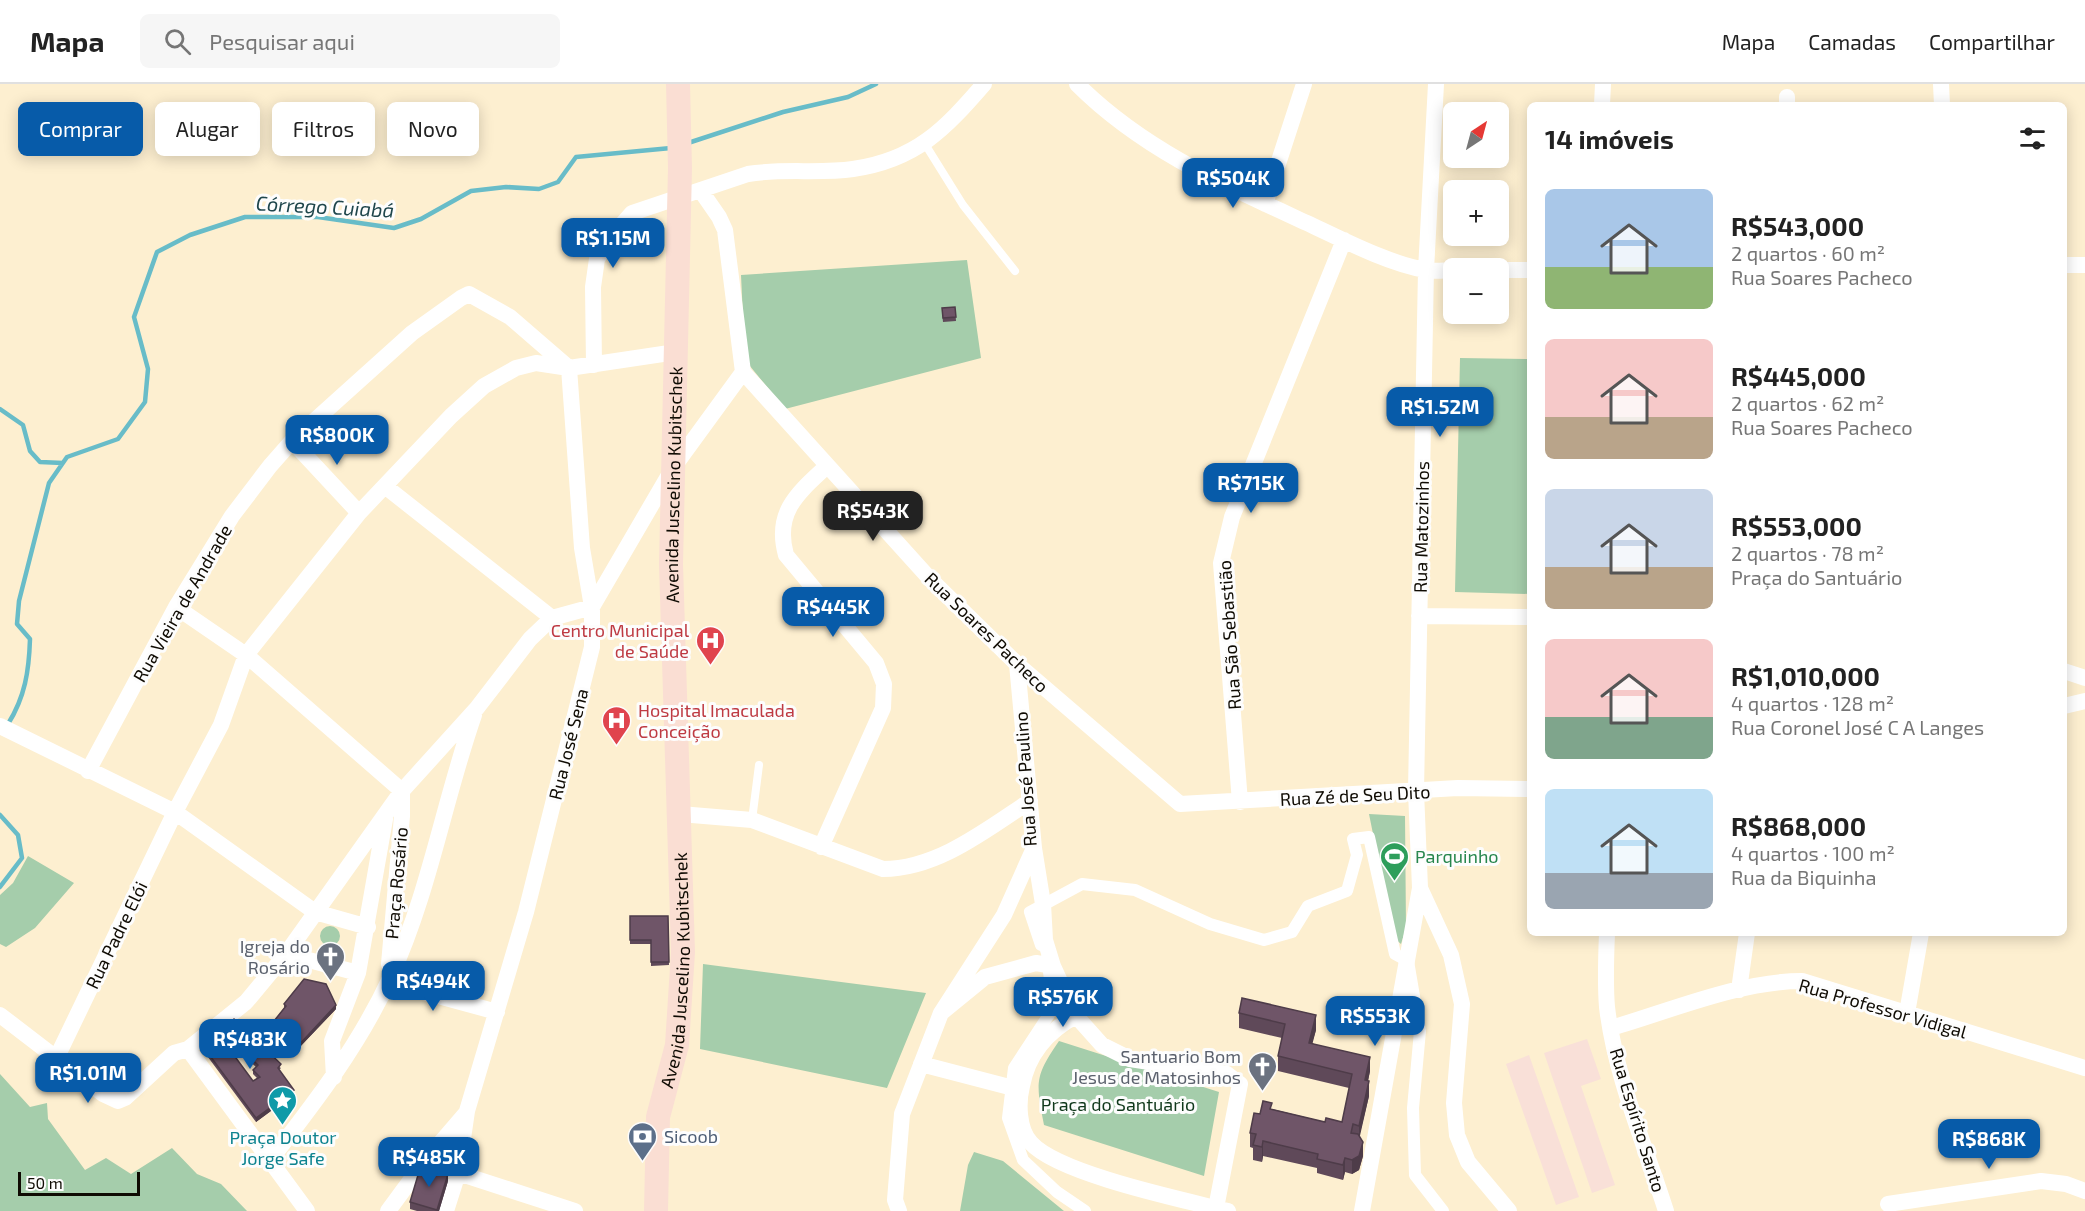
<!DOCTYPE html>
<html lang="pt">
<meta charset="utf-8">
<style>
:root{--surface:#fff;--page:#f6f6f6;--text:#222;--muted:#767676;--line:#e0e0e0;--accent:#075ba9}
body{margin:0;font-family:"Exo 2",sans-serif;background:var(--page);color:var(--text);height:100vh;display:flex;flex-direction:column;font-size:22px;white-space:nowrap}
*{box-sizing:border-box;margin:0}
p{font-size:20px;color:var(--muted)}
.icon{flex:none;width:33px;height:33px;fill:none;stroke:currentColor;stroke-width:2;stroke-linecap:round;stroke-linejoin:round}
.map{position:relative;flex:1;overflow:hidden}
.sheet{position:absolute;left:1527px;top:18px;width:540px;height:834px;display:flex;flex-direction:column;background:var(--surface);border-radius:9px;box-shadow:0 3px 15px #0003}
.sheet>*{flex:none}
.top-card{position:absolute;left:18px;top:18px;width:570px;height:54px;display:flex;gap:12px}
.needle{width:39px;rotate:36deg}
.tools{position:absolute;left:1443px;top:18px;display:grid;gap:12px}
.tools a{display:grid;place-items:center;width:66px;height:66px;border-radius:9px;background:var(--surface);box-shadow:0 3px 15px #0003;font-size:30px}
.scale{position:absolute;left:18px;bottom:15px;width:122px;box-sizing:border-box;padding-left:6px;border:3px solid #0f0b03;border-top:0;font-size:16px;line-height:21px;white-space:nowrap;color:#0f0b03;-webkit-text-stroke:4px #fdfdfd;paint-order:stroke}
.price{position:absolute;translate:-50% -51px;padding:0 14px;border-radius:12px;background:var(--accent);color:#fff;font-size:20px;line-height:39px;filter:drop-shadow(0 2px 3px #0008)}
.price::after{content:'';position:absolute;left:50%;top:36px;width:18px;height:14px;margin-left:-9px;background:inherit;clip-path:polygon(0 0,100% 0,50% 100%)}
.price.active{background:#222;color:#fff}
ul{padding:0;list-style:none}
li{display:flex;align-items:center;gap:18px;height:150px;padding:0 18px}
li span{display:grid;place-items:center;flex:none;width:168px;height:120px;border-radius:9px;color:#555}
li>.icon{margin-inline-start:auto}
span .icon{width:72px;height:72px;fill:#fffc;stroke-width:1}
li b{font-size:26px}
h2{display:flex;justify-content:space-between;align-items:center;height:72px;padding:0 18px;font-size:26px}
.pill{padding:0 21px;border-radius:9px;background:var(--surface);box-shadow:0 3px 15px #0003;font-size:21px;line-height:54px}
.pill.active{background:var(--accent);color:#fff}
header{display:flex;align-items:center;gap:36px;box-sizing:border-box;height:84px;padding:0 30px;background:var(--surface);border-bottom:2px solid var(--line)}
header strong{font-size:28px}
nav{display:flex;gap:33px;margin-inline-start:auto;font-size:21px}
.search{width:420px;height:54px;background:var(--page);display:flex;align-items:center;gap:15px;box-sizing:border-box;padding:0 21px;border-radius:9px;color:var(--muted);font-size:22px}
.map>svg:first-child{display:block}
</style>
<header>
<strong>Mapa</strong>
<div class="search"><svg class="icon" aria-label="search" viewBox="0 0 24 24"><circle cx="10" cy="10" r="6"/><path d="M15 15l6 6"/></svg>Pesquisar aqui</div>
<nav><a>Mapa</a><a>Camadas</a><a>Compartilhar</a></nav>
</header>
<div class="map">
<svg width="2085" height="1127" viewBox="0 0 2085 1127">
<rect width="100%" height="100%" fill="#fdefd0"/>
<path fill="#f9e0d8" d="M1587 955 1601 995 1581 1002 1615 1101 1592 1109 1544 969Z
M1529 971 1579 1113 1556 1121 1506 980Z"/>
<path fill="#a5cdab" d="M967 176 981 274 785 325 745 276 741 191Z
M1460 274 1530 275V510L1455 508Z
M1369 730 1405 732 1406 844 1401 860 1394 854Z
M28 772 74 799 35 844 6 863 0 860V811L13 799Z
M320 852a10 10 0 1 1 20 0a10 10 0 1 1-20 0Z
M703 880 926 909 887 1004 700 965Z
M1059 957 1219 1008 1204 1092 1044 1041C1036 999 1034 993 1059 957Z
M0 990 30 1023 47 1019 48 1035 85 1086 106 1074 131 1090 172 1064 197 1090 221 1100 247 1127H0Z
M974 1068 1003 1077 1064 1127H960L968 1081Z"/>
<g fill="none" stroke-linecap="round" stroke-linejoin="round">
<path stroke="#68bcc8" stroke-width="4.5" d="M688 59 783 28 848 13 876 0
M0 325 23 341 30 367 40 378 63 379
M8 640C25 613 29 587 30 555L17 540 19 517 49 399 67 373 118 355 145 318 148 285 134 233 157 168 190 151 245 133H318L394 144 421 135 471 107 506 103 539 105 558 98 576 73 671 64
M0 731 18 751 22 774 0 803"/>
<path stroke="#fff" stroke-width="8" d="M925 60 963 121 1015 187
M752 736 759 681"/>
<path stroke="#fff" stroke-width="12" d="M1041 861 1030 828 1082 800 1135 806 1210 840 1264 856 1292 848 1308 822 1347 807 1357 771 1353 755 1369 753 1395 870 1408 877 1420 947 1413 1024 1415 1091 1443 1127
M1048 881 1054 923 1014 984 1008 1034 1023 1076 1057 1108 1085 1127"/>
<path stroke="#fff" stroke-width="16" d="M1077 0C1142 65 1224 101 1307 139 1341 155 1389 180 1426 186 1435 188 1445 186 1454 186
M1436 0 1426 186 1416 707 1420 804 1451 871 1462 920 1454 1019 1457 1051 1468 1078 1509 1127
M1941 0 1942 21
M1602 21 1603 0
M1787 21V13
M701 107 719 133 725 146 743 288 930 495 1017 580 1180 720 1458 704 1530 705
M1265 120 1304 0
M2064 181H2085
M1498 186H1530
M594 281 593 203 597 175 617 146 632 129 748 90C783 84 819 90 853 85 916 76 945 45 984 0
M292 357 359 429
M386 403 552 534
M176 523 246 571 402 707V732L389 880C392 893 397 899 409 904L497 928
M1419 532 1530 533
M2064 587 2085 594
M2064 622 2085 617
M0 642 175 728 315 828 368 843
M88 687 176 523 232 432 270 382 292 357 412 249 461 214 469 210 510 233 569 284 582 464 592 523V563L526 828 467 1027 458 1089 446 1127
M1240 718 1221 479 1232 433 1344 156
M680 730 752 736 883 785C937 785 986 746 1030 717
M821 763 883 624 884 600 876 579 786 471C774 428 798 409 826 383
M1034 764 1043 820 1045 856 1053 882 1076 932 1102 961 1130 975 1227 990 1240 1000 1216 1124
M1607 849C1606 873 1605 899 1607 923 1615 992 1645 1061 1666 1127
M286 870 358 889
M1739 906 1747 849
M941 929 1004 831 1034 764 1017 580
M1907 929 1921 849
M0 931 103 1010 118 1017 125 1014 174 969 188 965
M1076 932C1048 947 1028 970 1022 1002 1018 1018 1018 1045 1031 1059 1059 1090 1184 1116 1228 1127
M1611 944C1670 927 1740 897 1802 897L2085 984
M188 965 246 918 286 870 402 707 477 624 530 555 552 534 592 523 673 384 743 288
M188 965 307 1127
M56 975 175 728 221 641 246 571 359 429 451 332 484 302 516 284 536 279 569 284 676 268
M921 980 1021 1006
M334 993 332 957 358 889 385 735
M271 1075C316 1017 360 960 391 892 429 809 444 717 474 631
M424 1078 575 1127
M1888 1120 2041 1097 2066 1100 2085 1107
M388 1127 424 1078 467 1028
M899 1127 895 1116 902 1030 941 929 985 893 1036 879 1053 882
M1362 1127 1420 804"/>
<path stroke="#faded3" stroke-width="24" id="s1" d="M656 1127 658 1033 677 961 683 868 671 480 680 84 678 0"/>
</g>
<path fill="#5f4959" d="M955 223 956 237 943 238 942 228Z
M630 832H668L669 881 651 882V860H630Z
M284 920 336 925 296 967 270 945V942L284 924Z
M1239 929 1316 946 1312 959 1370 987 1368 997 1369 1012 1359 1053 1363 1072 1359 1086 1352 1090 1345 1088 1343 1096 1317 1089V1084L1263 1072 1262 1078 1253 1076V1064L1250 1063V1049L1260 1030 1272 1025 1325 1038H1342L1349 1004 1278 987V972L1282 954 1239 944Z
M222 948 281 984 279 986 294 1010 256 1038 205 969V965L253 997 257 994 253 990V986L256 983 222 952Z
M448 1097 439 1127H417L410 1125V1118Z"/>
<path fill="#4e3c49" d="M336 921V925L296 967V964Z
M1316 931V946L1309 973V959Z
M1370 973V987L1365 1011V996Z
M1369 997V1012L1359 1056V1042Z
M294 1006V1010L256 1038V1034Z
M1263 1057V1072L1262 1078V1063Z
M1363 1058V1072L1359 1086 1352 1090V1076Z
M1345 1074V1088L1343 1096V1081Z
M448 1090V1097L439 1127H437Z"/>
<path fill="#6f5568" stroke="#4e3c49" stroke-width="1.5" d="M955 223 956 233 943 234 942 224Z
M630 832H668L669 878H651V856H630Z
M304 895 326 900 336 921 296 964 270 942 286 922 284 920Z
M1242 914 1316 931 1309 959 1370 973 1365 996 1369 997 1359 1042 1353 1040 1351 1049 1358 1050 1363 1058 1359 1072 1352 1076 1345 1074 1343 1081 1317 1075 1318 1070 1263 1057 1262 1063 1253 1061 1256 1050 1250 1049 1254 1029 1260 1030 1263 1017 1272 1019 1270 1025 1325 1038 1326 1034 1342 1038 1352 990 1278 972 1285 940 1239 929Z
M234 935 281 980 278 984 294 1006 256 1034 205 965 219 951 253 997 260 993 253 986 258 981 222 948Z
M421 1081 448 1090 437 1126 410 1118Z"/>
<defs>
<symbol id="hospital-pin" viewBox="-11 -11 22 30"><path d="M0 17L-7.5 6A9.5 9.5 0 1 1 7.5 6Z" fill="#e0444e" stroke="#fdfdfd"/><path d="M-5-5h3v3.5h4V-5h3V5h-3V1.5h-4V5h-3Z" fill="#fff"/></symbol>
<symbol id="stadium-pin" viewBox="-11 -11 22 30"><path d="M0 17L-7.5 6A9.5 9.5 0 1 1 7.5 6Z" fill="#2e9e5b" stroke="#fdfdfd"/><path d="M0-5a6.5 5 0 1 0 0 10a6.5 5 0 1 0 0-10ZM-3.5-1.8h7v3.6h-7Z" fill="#fff"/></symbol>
<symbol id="church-pin" viewBox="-11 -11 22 30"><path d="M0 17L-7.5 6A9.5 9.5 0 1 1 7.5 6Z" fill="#6b7280" stroke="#fdfdfd"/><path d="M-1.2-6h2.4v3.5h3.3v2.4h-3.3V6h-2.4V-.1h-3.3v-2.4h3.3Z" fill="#fff"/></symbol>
<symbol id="sight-pin" viewBox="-11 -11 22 30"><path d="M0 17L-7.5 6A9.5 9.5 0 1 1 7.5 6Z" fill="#0f9aa8" stroke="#fdfdfd"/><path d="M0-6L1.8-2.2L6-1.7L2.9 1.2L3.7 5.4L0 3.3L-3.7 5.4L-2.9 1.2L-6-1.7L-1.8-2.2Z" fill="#fff"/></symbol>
<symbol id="bank-pin" viewBox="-11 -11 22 30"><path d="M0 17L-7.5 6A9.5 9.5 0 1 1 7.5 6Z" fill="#5c6f8a" stroke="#fdfdfd"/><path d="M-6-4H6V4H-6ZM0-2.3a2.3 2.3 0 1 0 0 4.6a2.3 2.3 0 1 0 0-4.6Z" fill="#fff"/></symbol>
</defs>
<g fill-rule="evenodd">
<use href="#hospital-pin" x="694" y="540" width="33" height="45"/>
<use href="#hospital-pin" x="600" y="620" width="33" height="45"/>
<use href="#stadium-pin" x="1378" y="756" width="33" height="45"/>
<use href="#church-pin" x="314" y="856" width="33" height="45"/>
<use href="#church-pin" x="1246" y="966" width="33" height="45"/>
<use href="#sight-pin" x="266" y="1000" width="33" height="45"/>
<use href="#bank-pin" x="626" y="1036" width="33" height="45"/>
</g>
<g text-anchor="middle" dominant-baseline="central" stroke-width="6" stroke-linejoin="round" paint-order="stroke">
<g font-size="18" fill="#0f0b03" stroke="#fdfdfd">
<text stroke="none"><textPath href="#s1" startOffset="729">Avenida Juscelino Kubitschek</textPath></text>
<text transform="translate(1421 443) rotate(-89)">Rua Matozinhos</text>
<text transform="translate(182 519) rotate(-60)">Rua Vieira de Andrade</text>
<text transform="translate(987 548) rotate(44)">Rua Soares Pacheco</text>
<text transform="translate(1229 551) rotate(-94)">Rua São Sebastião</text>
<text transform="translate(568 660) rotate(-76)">Rua José Sena</text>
<text transform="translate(1025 695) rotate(-94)">Rua José Paulino</text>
<text transform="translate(1355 711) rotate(-3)">Rua Zé de Seu Dito</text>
<text transform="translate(396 799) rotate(-85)">Praça Rosário</text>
<text transform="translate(116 851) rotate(-64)">Rua Padre Elói</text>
<text stroke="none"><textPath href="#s1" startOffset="243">Avenida Juscelino Kubitschek</textPath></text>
<text transform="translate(1883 924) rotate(16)">Rua Professor Vidigal</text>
<text transform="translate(1638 1036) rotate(73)">Rua Espírito Santo</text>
</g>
<g font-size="18" fill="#be3a42" stroke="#fdfdfd" text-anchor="end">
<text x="689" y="546">Centro Municipal<tspan x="689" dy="21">de Saúde</tspan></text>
<text x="638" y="626" text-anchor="start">Hospital Imaculada<tspan x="638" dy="21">Conceição</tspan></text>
</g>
<g font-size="18" fill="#27864d" stroke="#fdfdfd" text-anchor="start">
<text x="1415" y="772">Parquinho</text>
</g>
<g font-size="18" fill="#5b616d" stroke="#fdfdfd" text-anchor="end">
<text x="310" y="862">Igreja do<tspan x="310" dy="21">Rosário</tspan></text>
<text x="1241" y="972">Santuario Bom<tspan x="1241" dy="21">Jesus de Matosinhos</tspan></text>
</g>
<g font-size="18" fill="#10381b" stroke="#fdfdfd">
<text x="1118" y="1020">Praça do Santuário</text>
</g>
<g font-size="18" fill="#4e5e75" stroke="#fdfdfd" text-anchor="start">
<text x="664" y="1052">Sicoob</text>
</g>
<g font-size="18" fill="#0d838f" stroke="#fdfdfd">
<text x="283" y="1053">Praça Doutor<tspan x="283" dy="21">Jorge Safe</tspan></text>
</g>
<g font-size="20" font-style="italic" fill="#1f464c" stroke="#fdfdfd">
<text transform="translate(325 122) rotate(3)">Córrego Cuiabá</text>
</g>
</g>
</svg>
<div class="tools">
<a><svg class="needle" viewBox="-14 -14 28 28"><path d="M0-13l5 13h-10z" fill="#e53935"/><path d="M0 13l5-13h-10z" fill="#767676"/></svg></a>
<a>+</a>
<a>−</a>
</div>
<div class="scale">50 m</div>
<b class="price" style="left:1233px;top:125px">R$504K</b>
<b class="price" style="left:613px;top:185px">R$1.15M</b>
<b class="price" style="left:1440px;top:354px">R$1.52M</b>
<b class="price" style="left:337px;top:382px">R$800K</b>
<b class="price" style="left:1251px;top:430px">R$715K</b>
<b class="price active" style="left:873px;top:458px">R$543K</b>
<b class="price" style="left:833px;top:554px">R$445K</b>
<b class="price" style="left:433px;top:928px">R$494K</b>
<b class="price" style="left:1063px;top:944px">R$576K</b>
<b class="price" style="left:1375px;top:963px">R$553K</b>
<b class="price" style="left:250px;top:986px">R$483K</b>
<b class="price" style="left:88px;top:1020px">R$1.01M</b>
<b class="price" style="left:1989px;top:1086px">R$868K</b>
<b class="price" style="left:429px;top:1104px">R$485K</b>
<div class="top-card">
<a class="pill active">Comprar</a>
<a class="pill">Alugar</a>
<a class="pill">Filtros</a>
<a class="pill">Novo</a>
</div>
<section class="sheet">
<h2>14 imóveis<svg class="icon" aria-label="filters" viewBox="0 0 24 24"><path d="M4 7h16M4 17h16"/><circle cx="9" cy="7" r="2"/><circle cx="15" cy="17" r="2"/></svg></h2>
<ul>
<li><span style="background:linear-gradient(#a9c7e8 65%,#8fb573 0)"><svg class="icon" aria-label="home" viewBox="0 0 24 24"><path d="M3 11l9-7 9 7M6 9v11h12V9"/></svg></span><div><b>R$543,000</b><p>2 quartos · 60 m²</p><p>Rua Soares Pacheco</p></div></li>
<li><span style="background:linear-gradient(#f6c9c9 65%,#b9a48a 0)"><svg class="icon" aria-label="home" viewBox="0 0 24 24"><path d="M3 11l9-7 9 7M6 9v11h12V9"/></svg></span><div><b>R$445,000</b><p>2 quartos · 62 m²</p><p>Rua Soares Pacheco</p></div></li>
<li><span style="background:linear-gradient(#c9d6e8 65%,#b9a48a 0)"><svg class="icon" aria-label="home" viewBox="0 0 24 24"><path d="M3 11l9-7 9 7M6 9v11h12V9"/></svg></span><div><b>R$553,000</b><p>2 quartos · 78 m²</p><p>Praça do Santuário</p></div></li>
<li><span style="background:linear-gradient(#f6c9c9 65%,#7fa58c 0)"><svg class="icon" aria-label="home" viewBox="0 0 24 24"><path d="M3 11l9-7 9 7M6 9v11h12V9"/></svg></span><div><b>R$1,010,000</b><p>4 quartos · 128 m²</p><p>Rua Coronel José C A Langes</p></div></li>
<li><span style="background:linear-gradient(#bfe0f5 70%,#9aa5b1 0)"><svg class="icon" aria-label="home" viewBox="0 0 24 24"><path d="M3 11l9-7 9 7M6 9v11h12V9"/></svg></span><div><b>R$868,000</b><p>4 quartos · 100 m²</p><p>Rua da Biquinha</p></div></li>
</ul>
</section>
</div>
